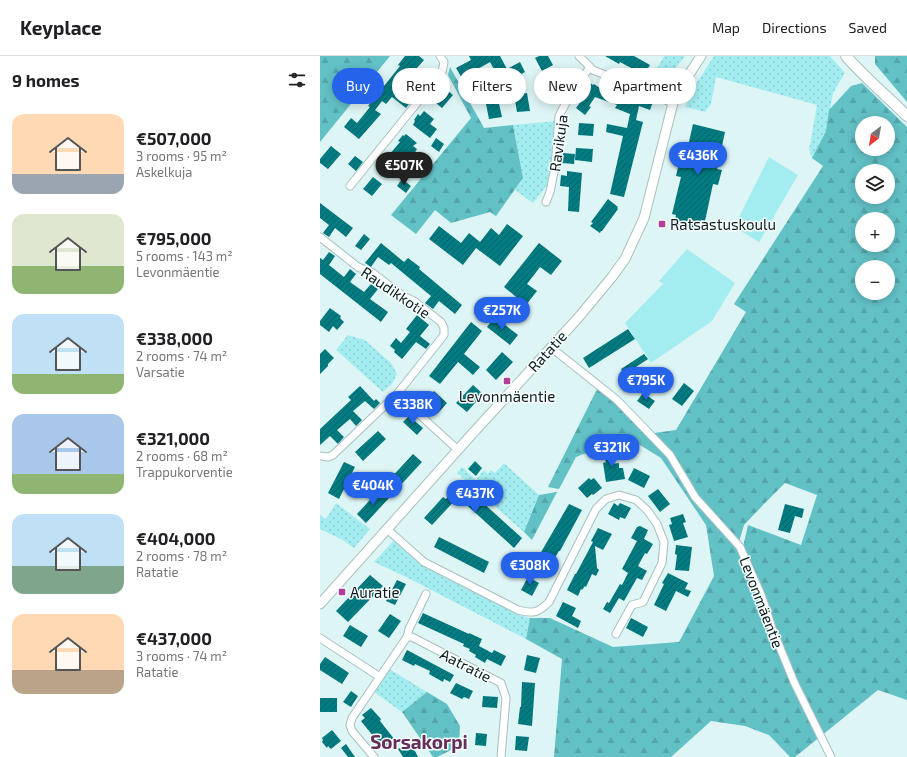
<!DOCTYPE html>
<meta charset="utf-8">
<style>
:root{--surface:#fff;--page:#f6f6f6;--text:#202124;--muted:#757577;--line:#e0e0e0;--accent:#2563eb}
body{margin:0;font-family:"Exo 2",sans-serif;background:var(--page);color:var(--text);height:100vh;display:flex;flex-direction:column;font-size:15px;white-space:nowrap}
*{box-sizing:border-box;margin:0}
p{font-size:13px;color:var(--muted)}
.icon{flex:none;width:22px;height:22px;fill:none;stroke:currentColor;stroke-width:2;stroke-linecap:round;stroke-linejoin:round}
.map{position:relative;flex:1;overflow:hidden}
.side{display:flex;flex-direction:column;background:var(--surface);width:320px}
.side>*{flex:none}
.top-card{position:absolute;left:12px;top:12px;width:380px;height:36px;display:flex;gap:8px}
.needle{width:26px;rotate:211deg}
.tools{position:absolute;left:535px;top:60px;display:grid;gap:8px}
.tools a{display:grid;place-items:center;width:40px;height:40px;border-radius:50%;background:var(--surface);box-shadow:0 2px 10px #0003;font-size:20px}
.price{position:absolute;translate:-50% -34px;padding:0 9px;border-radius:14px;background:var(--accent);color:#fff;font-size:13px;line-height:26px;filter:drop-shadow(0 1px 2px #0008)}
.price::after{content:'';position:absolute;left:50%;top:24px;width:12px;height:9px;margin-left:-6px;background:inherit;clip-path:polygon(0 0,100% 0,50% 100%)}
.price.on{background:#222;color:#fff}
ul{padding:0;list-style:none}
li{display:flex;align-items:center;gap:12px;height:100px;padding:0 12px}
li span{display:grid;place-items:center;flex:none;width:112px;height:80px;border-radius:12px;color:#555}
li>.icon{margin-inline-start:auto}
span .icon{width:48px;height:48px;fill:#fffc;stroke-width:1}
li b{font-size:17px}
h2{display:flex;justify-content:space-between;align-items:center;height:48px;padding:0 12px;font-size:17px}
.chip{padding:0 14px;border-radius:18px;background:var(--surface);box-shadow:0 2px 10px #0003;font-size:14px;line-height:36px}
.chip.on{background:var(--accent);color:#fff}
header{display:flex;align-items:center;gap:24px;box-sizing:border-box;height:56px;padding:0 20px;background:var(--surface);border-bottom:1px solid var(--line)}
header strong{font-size:19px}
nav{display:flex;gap:22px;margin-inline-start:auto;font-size:14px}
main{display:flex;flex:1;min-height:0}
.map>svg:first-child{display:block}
</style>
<header>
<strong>Keyplace</strong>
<nav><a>Map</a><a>Directions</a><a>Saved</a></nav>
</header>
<main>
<section class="side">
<h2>9 homes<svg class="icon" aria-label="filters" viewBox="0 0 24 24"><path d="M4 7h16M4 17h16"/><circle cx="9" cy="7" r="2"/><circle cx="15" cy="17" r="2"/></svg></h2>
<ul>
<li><span style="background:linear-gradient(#ffd9b3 75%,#9aa5b1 0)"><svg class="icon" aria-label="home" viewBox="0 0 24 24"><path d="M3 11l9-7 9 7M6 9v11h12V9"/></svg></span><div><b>€507,000</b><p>3 rooms · 95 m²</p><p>Askelkuja</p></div></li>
<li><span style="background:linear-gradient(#dfe7d0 65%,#8fb573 0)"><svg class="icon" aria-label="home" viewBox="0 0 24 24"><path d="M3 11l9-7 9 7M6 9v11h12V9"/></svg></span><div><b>€795,000</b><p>5 rooms · 143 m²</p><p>Levonmäentie</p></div></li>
<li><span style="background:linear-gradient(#bfe0f5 75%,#8fb573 0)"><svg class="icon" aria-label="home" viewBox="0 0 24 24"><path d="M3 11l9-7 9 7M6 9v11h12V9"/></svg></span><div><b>€338,000</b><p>2 rooms · 74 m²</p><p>Varsatie</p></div></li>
<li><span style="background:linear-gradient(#a9c7e8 75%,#8fb573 0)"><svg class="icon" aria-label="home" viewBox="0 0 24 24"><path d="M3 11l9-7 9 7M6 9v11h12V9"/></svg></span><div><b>€321,000</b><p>2 rooms · 68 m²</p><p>Trappukorventie</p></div></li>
<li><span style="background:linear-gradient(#bfe0f5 65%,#7fa58c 0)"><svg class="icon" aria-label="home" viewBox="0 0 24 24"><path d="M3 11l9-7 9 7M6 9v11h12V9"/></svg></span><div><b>€404,000</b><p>2 rooms · 78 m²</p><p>Ratatie</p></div></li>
<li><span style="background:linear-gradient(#ffd9b3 70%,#b9a48a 0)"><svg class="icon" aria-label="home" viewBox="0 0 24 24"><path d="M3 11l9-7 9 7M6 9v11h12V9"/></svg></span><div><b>€437,000</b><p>3 rooms · 74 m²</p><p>Ratatie</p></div></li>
</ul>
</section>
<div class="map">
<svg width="587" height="701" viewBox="0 0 587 701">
<defs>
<pattern id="green-dots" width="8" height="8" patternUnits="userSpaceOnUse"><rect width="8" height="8" fill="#a3edf1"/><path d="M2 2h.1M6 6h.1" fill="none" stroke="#8bcbce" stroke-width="1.8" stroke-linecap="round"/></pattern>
<pattern id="forest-firs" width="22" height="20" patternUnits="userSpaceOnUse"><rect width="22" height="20" fill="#62c1c5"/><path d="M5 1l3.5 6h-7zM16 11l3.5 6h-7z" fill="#54a5a9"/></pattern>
<pattern id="building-hatch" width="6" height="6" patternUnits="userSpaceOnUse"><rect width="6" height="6" fill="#037c81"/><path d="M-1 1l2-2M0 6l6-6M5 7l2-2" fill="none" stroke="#036569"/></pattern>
</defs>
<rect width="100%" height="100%" fill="#def5f5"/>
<path fill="url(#green-dots)" d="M344 0H365L353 15 345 30 339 31 329 27Z
M394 0H510L525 17 513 37 506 75 492 102 489 94 497 49 396 21 391 48 385 56 365 51 376 28Z
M236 65 232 111 229 127 213 147 195 134 203 122 193 69Z
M28 279 45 284 71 307 77 318 72 328 63 336 16 294Z
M184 407 219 439 204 476 137 417 142 411 156 424 164 414 168 418 171 414 175 417Z
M16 447 50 473 34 492 32 491 23 484 0 473V459L6 463Z
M74 484 100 508 197 558 210 562 206 583 88 522 54 506Z
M69 613 107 636 82 656 54 636Z"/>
<path fill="url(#forest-firs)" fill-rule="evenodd" d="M0 0H70L0 86Z
M555 0H587V46L555 8Z
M130 11 164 72 193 69 203 122 176 160 170 156 131 167 115 154 96 178 71 159 151 62 128 19Z
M542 27 587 71V644L558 634 475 701H470L449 679 425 670 391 665 351 701H234L242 603 206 583 210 562H230L293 591 359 586 394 520 386 469 341 402 307 381 256 401 239 433 228 431 277 333 296 346 349 400 374 443 425 494 423 491 428 469 481 489 497 439 465 427 444 448 424 469 419 486 376 439 351 397 334 377 356 374 426 256 414 248 503 110 492 102 506 75 509 54 531 30ZM542 67H568V93H542ZM542 115H568V141H542ZM542 163H568V189H542ZM542 211H568V237H542Z
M237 436 212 484 204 476 219 439Z
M107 636 127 648 140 670 139 690 117 701H113L82 656Z"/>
<path fill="#a3edf1" d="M449 101 478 119 439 186 414 171Z
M367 193 415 227 392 265 331 307 305 267 343 228 339 225Z"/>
<path fill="url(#building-hatch)" d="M85 0H99L104 4 96 13 109 24 102 32 88 20 77 33 92 44 86 52 72 41 66 48 62 45 55 54 61 58 39 83 24 71 31 62 37 67 50 51 48 50 80 10 78 9Z
M149 0H180L187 13 200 6 205 16 198 20 195 16 180 24 170 6 149 18 156 31 149 34 136 12 151 4Z
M219 0H228L233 9 222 15 215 2Z
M285 0H314L330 9 324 19 300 6 299 8Z
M270 27 273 29 274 28 287 37 290 31 303 37 301 42 313 47 316 40 333 46 330 54 319 50 316 64 323 66 304 141 290 138 303 80 286 76 287 68 307 72 310 58 295 52 297 49 275 41 269 50 271 51 265 59 256 52 264 41 261 39Z
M175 30 182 61 169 63 163 33Z
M123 31 133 39 122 52 112 44Z
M207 37 210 55 197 56 194 39Z
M104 55 114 63 110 68 117 73 110 82 93 69 95 65 94 64 98 58 100 60Z
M259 67 274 68 273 80 258 79Z
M373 68 405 76 397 113 402 114 398 129 393 128 385 165 381 164 379 173 354 168 356 159 352 158 361 121 356 120 359 107 364 108Z
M86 78 97 87 93 90 97 93 94 98 109 109 103 117 85 102 76 114 74 112 69 118 60 110 80 86 78 85 83 79 84 80Z
M116 82 124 88 119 96 111 90Z
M11 90 21 98 8 113 0 107V103Z
M256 92 273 93 272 106 255 104Z
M243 97 255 98 254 108 242 107Z
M35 100 43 106 36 115 28 108Z
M247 115 262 117 259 156 248 155 249 131 240 130 241 119 247 120Z
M53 121 62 128 52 140 43 133Z
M82 123 91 130 86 137 77 130Z
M288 143 298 151 297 152 298 153 282 175H281L280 177 270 170 273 167 271 166Z
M0 147 33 172 26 181 15 172 9 181 3 177 9 169 0 162Z
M187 168 203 180 180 210 156 192 143 209 109 183 119 170 141 187 149 177 160 186 171 172 179 179Z
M44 178 50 183 41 194 35 190Z
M61 187 84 206 88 202 100 211 99 213 142 249 135 258 119 245 113 253 105 247 111 240 71 207 69 209 58 201 51 211 45 207Z
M219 187 242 205 231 219 220 211 207 228 217 235 206 249 184 231Z
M9 196 15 200 9 209 24 221 30 213 36 218 30 226 44 236 51 228 58 233 50 243 68 256 61 266 0 218V202L3 204Z
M10 252 21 260 20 262 24 266 17 274 13 270 9 276 0 269V265Z
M97 259 109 269 100 280 110 288 106 293 96 286 82 303 74 296 75 294 70 290 76 282 81 287 90 276 86 273Z
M175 261 198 279 190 289 167 271Z
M151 266 162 275 144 298 160 311 153 319 138 306 120 328 109 320Z
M308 273 315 283 269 312 263 302Z
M5 293 14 302 8 308V310L0 318V298Z
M182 296 193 306 176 324 166 314Z
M324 298 328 303 304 319 301 313Z
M364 327 374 335 362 350 352 343Z
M153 329 163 338 147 356 136 347Z
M40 330 54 345 56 343 60 347 54 353 45 345 33 355 42 364 36 370 30 363 17 374 24 381 18 388 10 380 0 389V373L31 344 28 341Z
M114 335 127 347 118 357 105 345Z
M323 337 335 345 329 353 317 345Z
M89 360 103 372 97 379 83 366Z
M58 375 66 383 43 405 35 396Z
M289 390 292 408 299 407V412H303L305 423 286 426 283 407 286 406 281 393Z
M93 398 102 406 78 432 69 424Z
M155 405 162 412 156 420 148 413Z
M24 406 35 411 19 443 8 437Z
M314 412 330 420 324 432 308 424Z
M269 422 271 424 274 422 282 432 273 439 272 438 267 442 258 432Z
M141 427 202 482 194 492 139 442 140 439 112 469 104 462 123 441 126 443Z
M60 433 69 442 46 467 37 458Z
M338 433 350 448 340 456 328 440Z
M294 447 298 450 300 447 311 452 305 463 300 461 299 464 288 458Z
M249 448 262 454 240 495H239L230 510 236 514 232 520 213 510Z
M465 448 484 453 482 462 475 460 470 477 458 474Z
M363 458 366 466 363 467 368 481 354 485 349 469 352 468 350 462Z
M320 470 328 474 324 483 333 488 327 498 325 497 318 510 327 515 322 524 317 522 304 545 299 542 290 557 283 553 287 546 289 547 300 528 302 529 308 517 302 513 317 485 311 482 317 471Z
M278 472 292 478 283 494 275 490 277 512 279 514 276 520 272 518 266 531 265 530 262 534 261 533 258 540 247 534 255 518H256L273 486 271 485Z
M119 481 169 506 164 517 114 491Z
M356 489 372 491 369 515 355 514 357 499 355 498Z
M348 517 368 527 365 533 371 535 368 541 356 535 346 555 334 549 344 528 342 527Z
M50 519 63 530 28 566 16 555Z
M208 521 219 527 212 540 201 534Z
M77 524 86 528 75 549 66 545Z
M243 546 256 552 252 560 261 565 258 572 236 560Z
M103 557 149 578V577L162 583 159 590 172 597 174 594 186 600 181 610 167 603 165 607 155 601 156 599 149 595 150 593 143 590 144 588 98 567Z
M70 558 81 565 69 582 58 575Z
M311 562 328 571 323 581 306 572Z
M30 569 48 580 41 591 23 580Z
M87 594 134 619 130 626 124 623 123 626 109 618 110 615 95 608 94 610 82 604Z
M207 599 220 602 216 617 204 614Z
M5 601 29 617 22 628 0 614V608Z
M202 626 215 627 212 670 198 668 200 651H201Z
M136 627 153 635 149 643 144 641 142 643 130 637Z
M31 635 38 640 31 651 23 646Z
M163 640 178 641 177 652 162 651Z
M0 642H17V656H0Z
M51 652 61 663 60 665 75 684 65 691 64 690 62 691 41 665 45 662 42 659Z
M12 674 21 685 11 693 8 690 7 692 2 686 3 684 2 682Z
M156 677 167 678 166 690 155 689Z
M196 680 209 681 207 695 195 694Z
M26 688 35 701H28L21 692Z
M88 688 90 692 93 691 98 701H83L78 693Z"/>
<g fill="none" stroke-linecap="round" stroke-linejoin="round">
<defs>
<path id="minor" d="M259 0 273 14 353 47
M30 130 122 16 124 6 120 0
M226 146 230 136 235 111 239 60 249 41 270 11
M0 181 38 211 53 217 83 240 94 245 121 266 124 272V279L77 338 13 399 8 401 0 400
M230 292 238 297 297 344 350 399 375 441 420 491 442 541 452 572 474 626 511 701
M77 338 138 394
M67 473 104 506 198 554C213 558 218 557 229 546L276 453 286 443 299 439 316 444 327 454 337 468 344 486 342 507 323 546 312 549 296 578
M87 581 89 573 106 538
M0 582 60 621
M54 701 32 675 30 669 32 662 87 581H92L181 627 186 642 181 701"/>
<path id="tertiary" d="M0 548 153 377 258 262 292 221 305 203 324 162 353 47 361 31 381 0"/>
<path id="secondary" d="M526 0C545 22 567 40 587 60"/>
</defs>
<use href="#minor" stroke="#a9bfc0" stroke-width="9"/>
<use href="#tertiary" stroke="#a9bfc0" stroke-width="11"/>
<use href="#secondary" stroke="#a9bfc0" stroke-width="12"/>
<use href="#minor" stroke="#fff" stroke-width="7"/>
<use href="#tertiary" stroke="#fff" stroke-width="9"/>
<use href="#secondary" stroke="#fff" stroke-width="10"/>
</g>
<g fill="#b2409b" stroke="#f6ffff" stroke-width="1.5">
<rect x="338" y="164" width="8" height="8" rx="2"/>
<rect x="183" y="321" width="8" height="8" rx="2"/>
<rect x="18" y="532" width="8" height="8" rx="2"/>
</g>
<g text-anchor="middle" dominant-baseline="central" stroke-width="3" stroke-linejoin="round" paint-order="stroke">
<g font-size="15" fill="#121a1a" stroke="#f6ffff">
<text transform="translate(238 87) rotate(-82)">Ravikuja</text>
<text transform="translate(76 236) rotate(34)">Raudikkotie</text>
<text transform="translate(227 295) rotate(-48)">Ratatie</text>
<text transform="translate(442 546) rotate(69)">Levonmäentie</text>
<text transform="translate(146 609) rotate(27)">Aatratie</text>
</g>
<g font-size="15" fill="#121a1a" stroke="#f6ffff" text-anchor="start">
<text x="350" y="168">Ratsastuskoulu</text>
<text x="187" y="340" text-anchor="middle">Levonmäentie</text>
<text x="30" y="536">Auratie</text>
</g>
<g font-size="19" font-weight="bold" fill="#652d59" stroke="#f6ffff">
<text x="99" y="685">Sorsakorpi</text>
</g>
</g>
</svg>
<div class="tools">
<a><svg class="needle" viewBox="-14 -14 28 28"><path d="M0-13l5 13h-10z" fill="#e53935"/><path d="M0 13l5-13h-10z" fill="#757577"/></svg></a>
<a><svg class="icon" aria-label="layers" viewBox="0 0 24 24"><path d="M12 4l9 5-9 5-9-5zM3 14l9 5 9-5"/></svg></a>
<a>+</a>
<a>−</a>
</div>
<b class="price" style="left:378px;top:120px">€436K</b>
<b class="price on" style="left:84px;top:130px">€507K</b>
<b class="price" style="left:182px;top:275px">€257K</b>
<b class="price" style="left:326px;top:345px">€795K</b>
<b class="price" style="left:93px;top:369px">€338K</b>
<b class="price" style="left:292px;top:412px">€321K</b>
<b class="price" style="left:53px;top:450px">€404K</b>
<b class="price" style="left:155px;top:458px">€437K</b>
<b class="price" style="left:210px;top:530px">€308K</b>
<div class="top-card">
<a class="chip on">Buy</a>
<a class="chip">Rent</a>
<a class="chip">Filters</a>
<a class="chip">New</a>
<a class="chip">Apartment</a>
</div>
</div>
</main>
